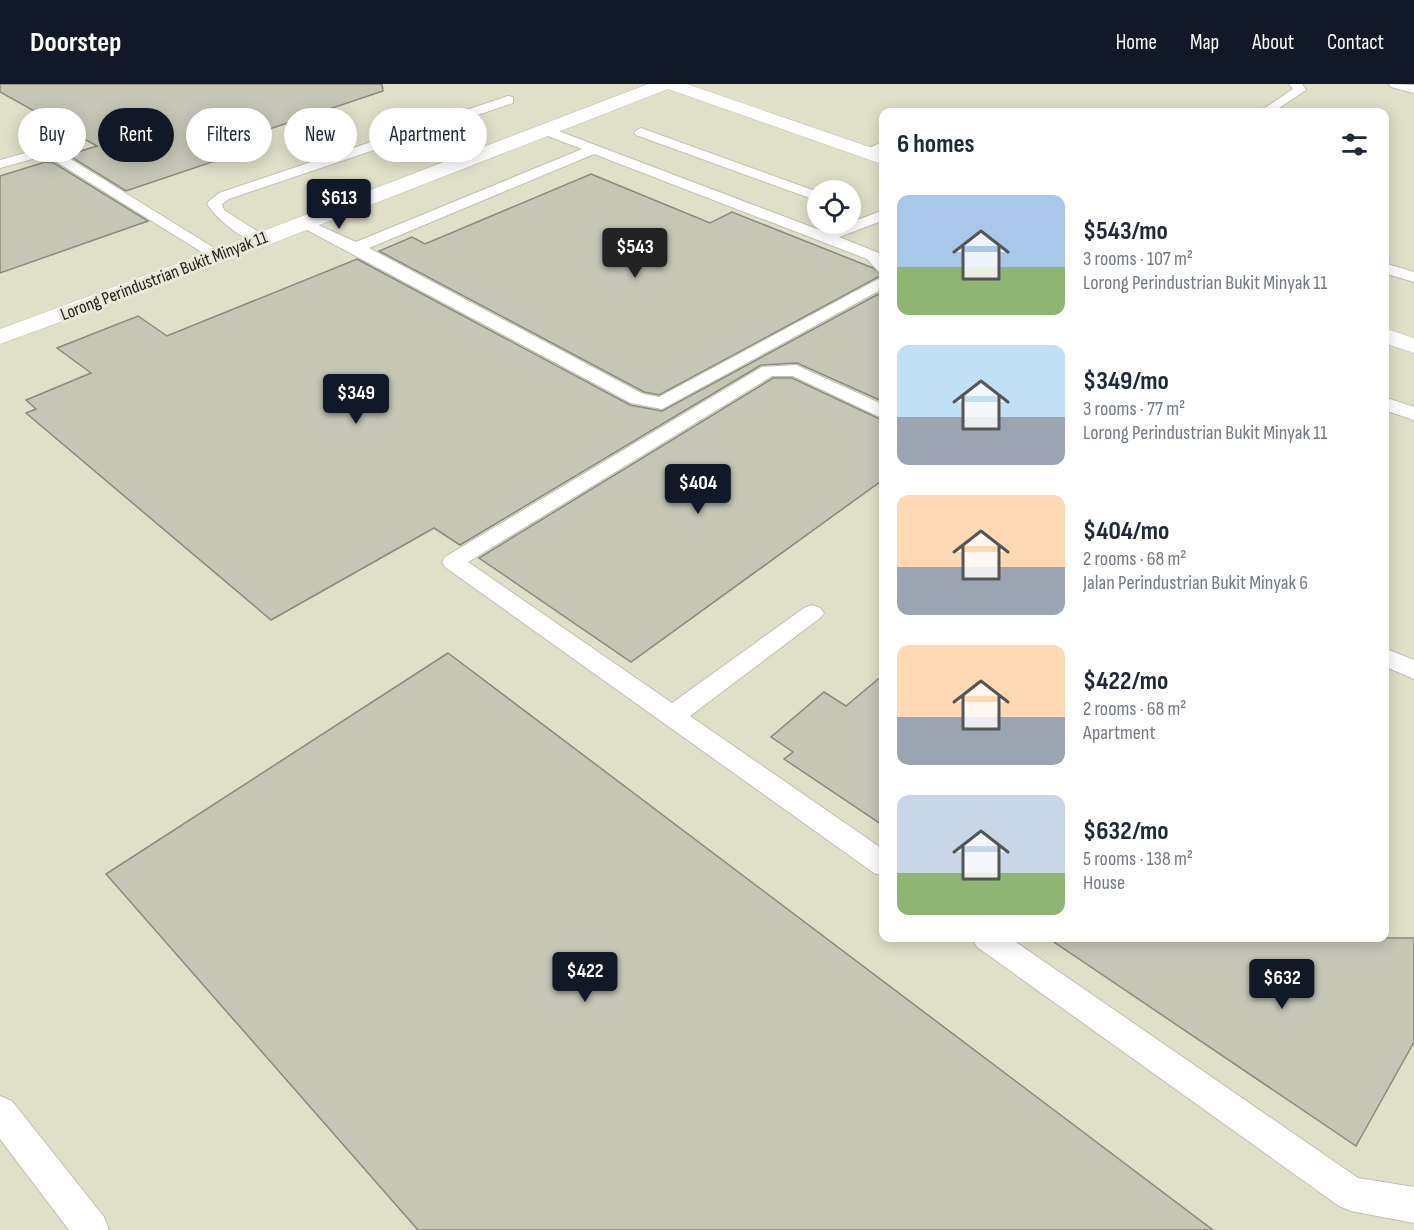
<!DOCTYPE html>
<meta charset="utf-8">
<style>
:root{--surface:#fff;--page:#f6f6f7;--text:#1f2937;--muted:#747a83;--accent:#111827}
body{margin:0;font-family:"Sofia Sans Condensed",sans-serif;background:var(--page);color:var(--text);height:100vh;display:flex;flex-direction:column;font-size:22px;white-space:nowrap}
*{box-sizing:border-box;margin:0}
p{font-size:20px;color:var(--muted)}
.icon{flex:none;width:33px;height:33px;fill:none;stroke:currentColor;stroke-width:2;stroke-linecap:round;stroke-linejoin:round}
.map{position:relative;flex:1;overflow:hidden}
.sheet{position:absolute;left:879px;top:24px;width:510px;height:834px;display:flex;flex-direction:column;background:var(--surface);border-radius:12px;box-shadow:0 3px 15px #0003}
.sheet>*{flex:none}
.guide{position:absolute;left:18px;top:24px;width:570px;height:54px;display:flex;gap:12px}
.controls{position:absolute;left:807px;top:96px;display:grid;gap:12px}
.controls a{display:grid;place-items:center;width:54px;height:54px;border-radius:50%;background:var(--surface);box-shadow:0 3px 15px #0003;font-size:30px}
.price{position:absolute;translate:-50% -51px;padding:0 14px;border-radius:6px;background:var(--accent);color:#fff;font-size:20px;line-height:39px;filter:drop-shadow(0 2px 3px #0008)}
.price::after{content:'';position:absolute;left:50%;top:36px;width:18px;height:14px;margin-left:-9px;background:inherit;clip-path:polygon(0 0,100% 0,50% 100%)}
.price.current{background:#222;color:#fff}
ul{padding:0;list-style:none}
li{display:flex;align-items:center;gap:18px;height:150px;padding:0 18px}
li span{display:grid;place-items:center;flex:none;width:168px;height:120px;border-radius:12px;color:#555}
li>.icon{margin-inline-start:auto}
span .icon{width:72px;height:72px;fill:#fffc;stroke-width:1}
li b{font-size:26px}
h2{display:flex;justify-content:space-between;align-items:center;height:72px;padding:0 18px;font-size:26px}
.tag{padding:0 21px;border-radius:27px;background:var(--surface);box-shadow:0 3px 15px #0003;font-size:21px;line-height:54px}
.tag.current{background:var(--accent);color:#fff}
header{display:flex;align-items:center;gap:36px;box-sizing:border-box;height:84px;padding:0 30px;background:var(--accent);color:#fff}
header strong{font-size:28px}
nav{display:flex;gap:33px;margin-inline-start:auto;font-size:21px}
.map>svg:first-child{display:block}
</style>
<header>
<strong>Doorstep</strong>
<nav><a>Home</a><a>Map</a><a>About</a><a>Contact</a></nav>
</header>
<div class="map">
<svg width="1414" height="1146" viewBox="0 0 1414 1146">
<rect width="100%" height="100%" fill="#e9e8d9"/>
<path fill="#e0dfc8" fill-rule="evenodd" d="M0 0H1414V1146H0ZM884 28H1384V854H884ZM818 106H850V140H818Z"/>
<path fill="#c6c6b7" stroke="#8a8a7c" stroke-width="1.5" d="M0 0H382L383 7 222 61 239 69 126 107 68 71 97 62 0 8Z
M45 78 54 79 148 137 0 189V92Z
M591 90 710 139 732 128 873 184 882 191 659 311 644 308 379 167 412 153 425 160Z
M357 175 630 321 662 327 884 207V318L797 279 761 281 460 461 434 444 271 536 26 329 36 325 26 316 91 289 57 264 138 232 167 252Z
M773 294H792L884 337V395L631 578 479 474Z
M448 569 1213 1146H418L106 790Z
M884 590V742L784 675 793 668 771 653 824 608 846 622Z
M1048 854H1414V958L1356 1062Z"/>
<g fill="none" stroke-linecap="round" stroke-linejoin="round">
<defs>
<path id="service" d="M1289 0H1302L1306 6 1273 28H1259L1293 5Z
M1389 0 1414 1V9L1391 3Z
M508 12 513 13V19L229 115 222 120 224 126 266 153 268 156 266 159C250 163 213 133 207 119L219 109Z
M545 42 825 148 884 126V136L839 153 879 169 884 174V189L878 187 867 175 594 70 369 164 643 310 659 313 884 192V204L662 325 631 319 294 139 302 134 307 136 356 158 582 65 540 49 538 46Z
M641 44 818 108V117L636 51 634 48Z
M884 57V66L866 73 859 69Z
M36 66 64 71 227 172 225 175H213L55 77 36 74 0 84V76Z
M1384 179 1414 188V198L1384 189Z
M796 281 884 321V335L793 292H772L468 478 672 619 804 524 812 521 820 524 824 529 820 534 690 632 884 766V792L874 789 445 483 442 478 445 473 762 283Z
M1384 313 1414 323V336L1384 326Z
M1384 564 1414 576V595L1384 582Z
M972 854H1010L1358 1094 1414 1103V1139L1351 1127 1339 1122 977 863Z
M0 1012 12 1017 104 1133 109 1146H69L0 1055Z"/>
<path id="minor" d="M648 0H687L884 68V81L668 5 227 177 0 260V245L211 167Z
M1384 244 1414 254V269L1384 259Z"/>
</defs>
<use href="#service" stroke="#c0bfb1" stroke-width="2"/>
<use href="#minor" stroke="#c0bfb1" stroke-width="1"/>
<use href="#service" fill="#fff" fill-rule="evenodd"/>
<use href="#minor" fill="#fff" fill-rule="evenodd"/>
</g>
<g text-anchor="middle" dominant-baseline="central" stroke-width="6" stroke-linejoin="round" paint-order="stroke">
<g font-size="18" fill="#1e1e18" stroke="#e9e8d9">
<text transform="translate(164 192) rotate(-21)">Lorong Perindustrian Bukit Minyak 11</text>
</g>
</g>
</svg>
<div class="controls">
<a><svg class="icon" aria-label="locate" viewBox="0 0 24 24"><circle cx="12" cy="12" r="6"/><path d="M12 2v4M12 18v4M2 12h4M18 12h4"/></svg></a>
</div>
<b class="price" style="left:339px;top:146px">$613</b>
<b class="price current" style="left:635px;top:195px">$543</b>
<b class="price" style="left:356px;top:341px">$349</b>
<b class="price" style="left:698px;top:431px">$404</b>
<b class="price" style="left:585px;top:919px">$422</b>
<b class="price" style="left:1282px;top:926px">$632</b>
<div class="guide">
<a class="tag">Buy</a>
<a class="tag current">Rent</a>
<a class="tag">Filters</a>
<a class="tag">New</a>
<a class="tag">Apartment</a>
</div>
<section class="sheet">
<h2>6 homes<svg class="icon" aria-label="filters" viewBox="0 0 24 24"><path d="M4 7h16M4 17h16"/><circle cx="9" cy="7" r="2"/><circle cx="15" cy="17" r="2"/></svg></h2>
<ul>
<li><span style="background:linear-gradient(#a9c7e8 60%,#8fb573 0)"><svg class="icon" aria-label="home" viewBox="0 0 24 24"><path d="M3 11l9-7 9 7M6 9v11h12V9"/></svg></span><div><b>$543/mo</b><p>3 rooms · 107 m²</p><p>Lorong Perindustrian Bukit Minyak 11</p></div></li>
<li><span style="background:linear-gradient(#bfe0f5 60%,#9aa5b1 0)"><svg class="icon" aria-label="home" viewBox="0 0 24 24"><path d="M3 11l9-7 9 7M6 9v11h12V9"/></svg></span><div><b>$349/mo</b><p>3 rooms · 77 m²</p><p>Lorong Perindustrian Bukit Minyak 11</p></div></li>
<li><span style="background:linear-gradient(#ffd9b3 60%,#9aa5b1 0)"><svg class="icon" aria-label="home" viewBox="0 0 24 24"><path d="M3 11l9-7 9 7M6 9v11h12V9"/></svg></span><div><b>$404/mo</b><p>2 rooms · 68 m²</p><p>Jalan Perindustrian Bukit Minyak 6</p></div></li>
<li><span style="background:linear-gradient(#ffd9b3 60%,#9aa5b1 0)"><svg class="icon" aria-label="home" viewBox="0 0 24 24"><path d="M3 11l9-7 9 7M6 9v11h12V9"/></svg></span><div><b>$422/mo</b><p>2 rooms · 68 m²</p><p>Apartment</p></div></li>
<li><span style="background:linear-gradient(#c9d6e8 65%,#8fb573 0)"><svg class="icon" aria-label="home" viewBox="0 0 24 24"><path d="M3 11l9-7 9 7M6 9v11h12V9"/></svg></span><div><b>$632/mo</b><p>5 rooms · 138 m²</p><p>House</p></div></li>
</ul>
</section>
</div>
